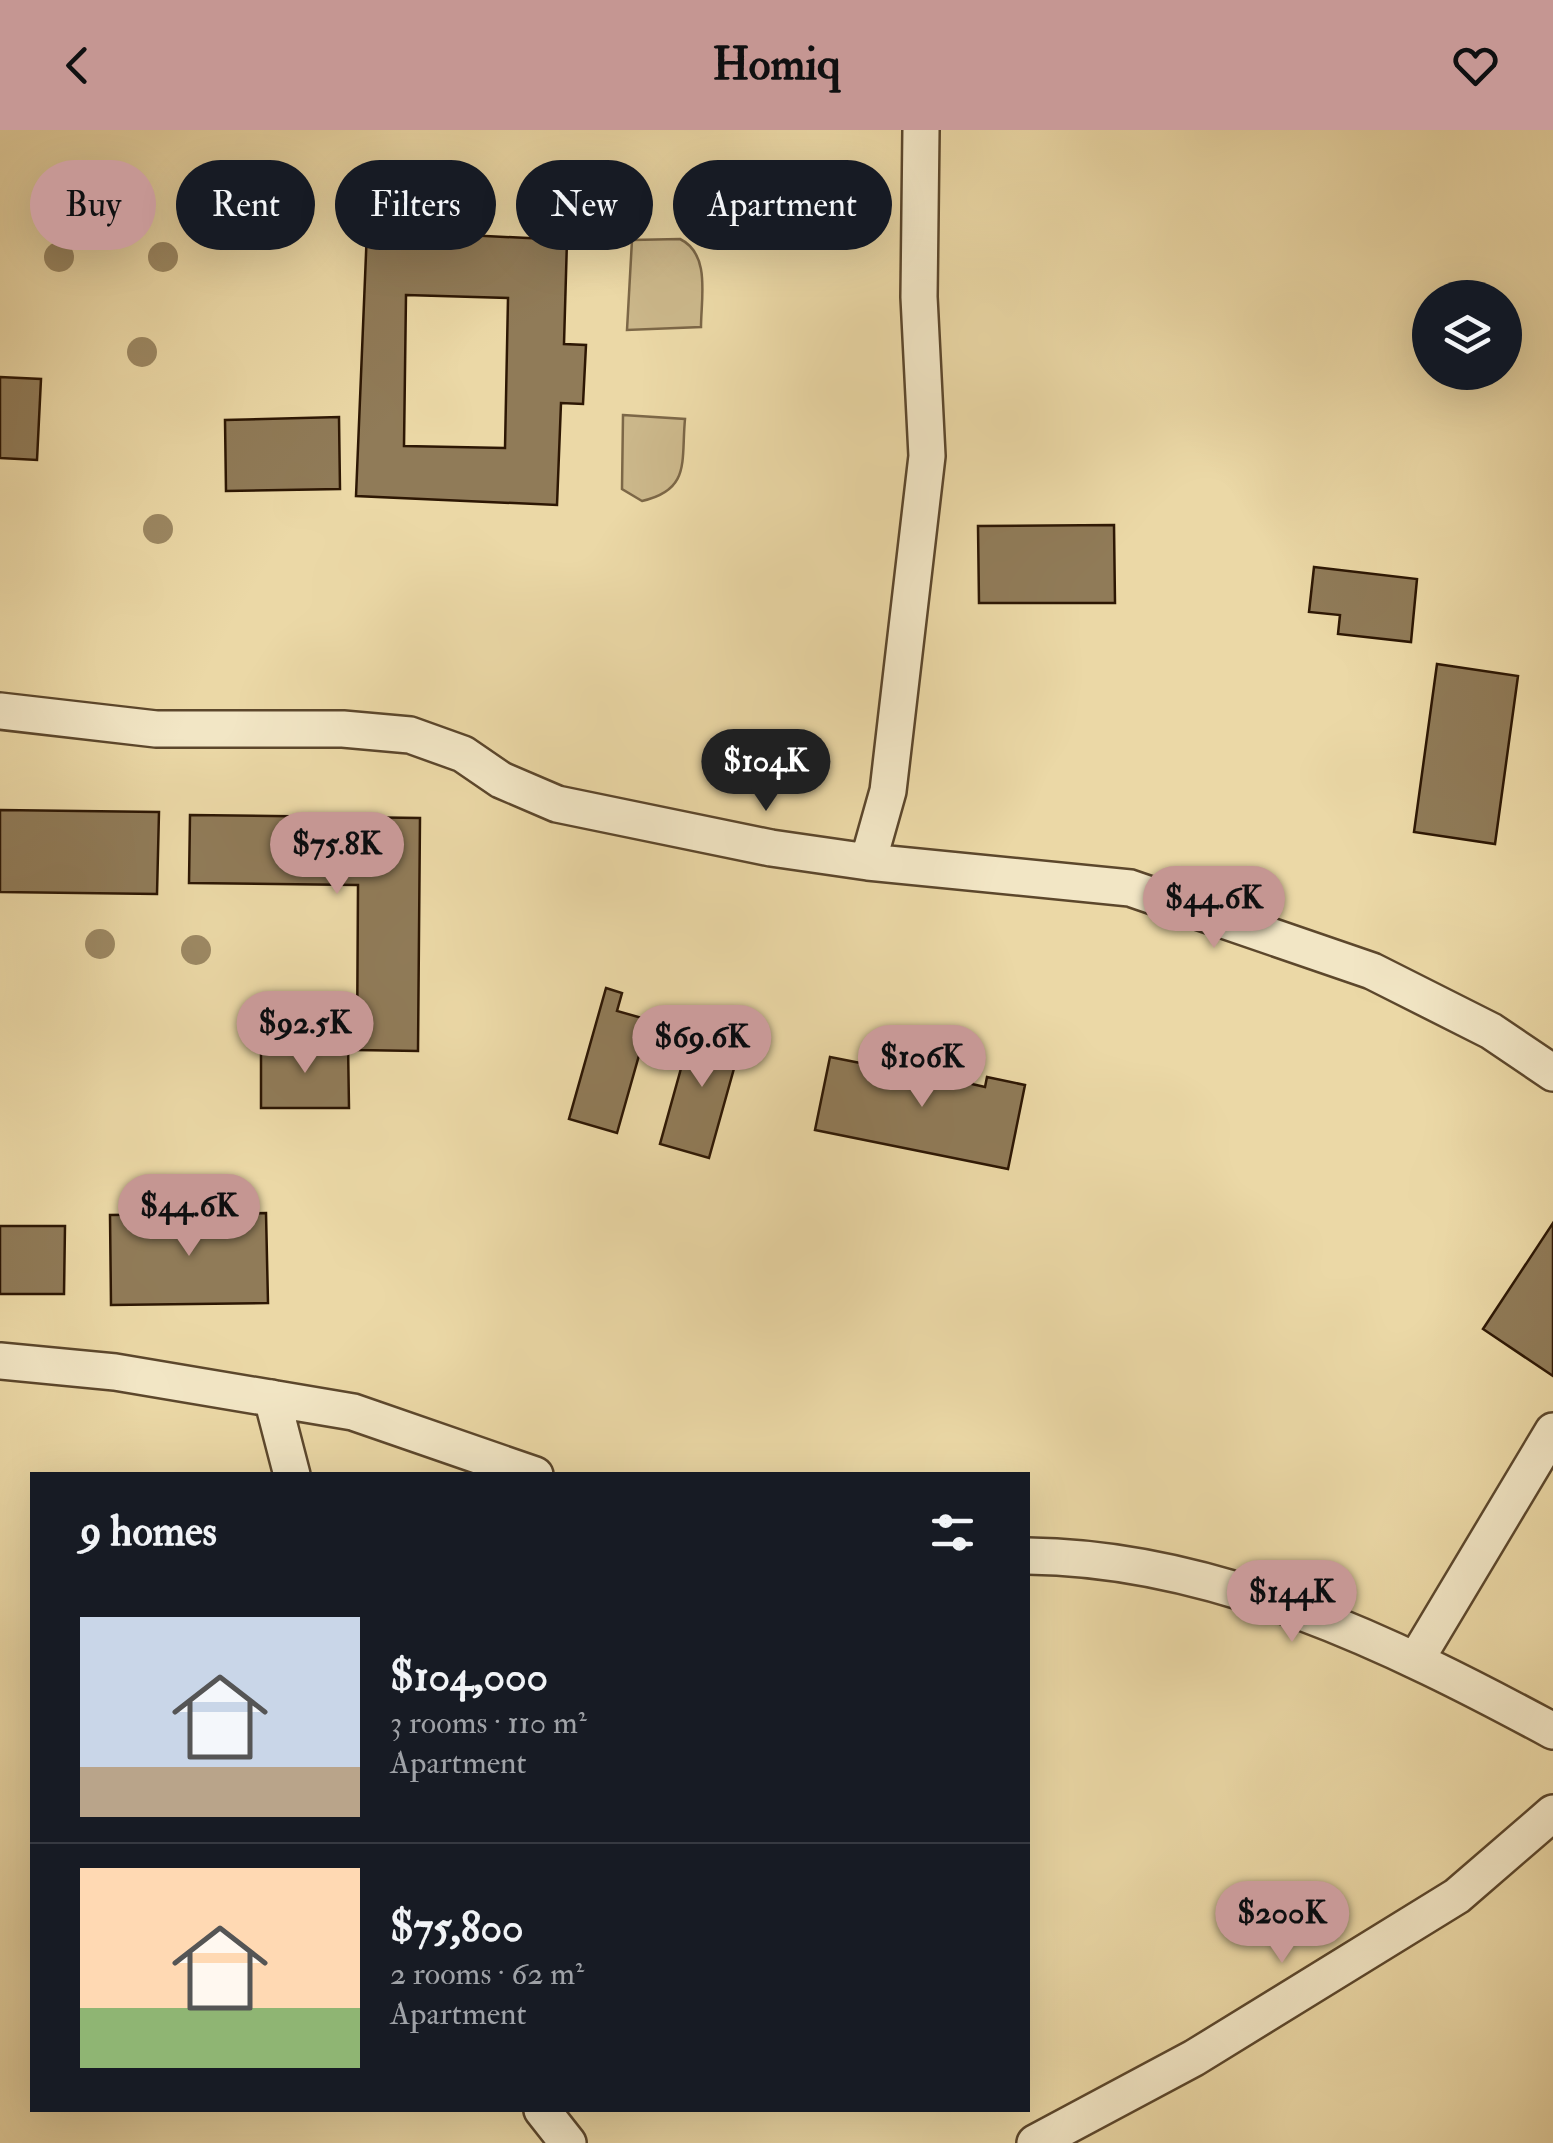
<!DOCTYPE html>
<meta charset="utf-8">
<style>
:root{--surface:#171b24;--page:#242831;--text:#f1f3f6;--muted:#9ea1a6;--line:#363941;--accent:#c59692}
body{margin:0;font-family:"IM FELL Double Pica",serif;background:var(--page);color:var(--text);height:100vh;display:flex;flex-direction:column;font-size:38px;white-space:nowrap}
*{box-sizing:border-box;margin:0}
p{font-size:32px;color:var(--muted)}
.icon{flex:none;width:55px;height:55px;fill:none;stroke:currentColor;stroke-width:2;stroke-linecap:round;stroke-linejoin:round}
.map{position:relative;flex:1;overflow:hidden}
.side{position:absolute;left:30px;top:1342px;width:1000px;height:640px;display:flex;flex-direction:column;background:var(--surface);border-radius:0px;box-shadow:0 10px 40px #0002}
.side>*{flex:none}
.banner{position:absolute;left:30px;top:30px;width:1000px;height:90px;display:flex;gap:20px}
.fabs{position:absolute;left:1412px;top:150px;display:grid;gap:20px}
.fabs a{display:grid;place-items:center;width:110px;height:110px;border-radius:50%;background:var(--surface);box-shadow:0 10px 40px #0002;font-size:50px}
.price{position:absolute;translate:-50% -85px;padding:0 22px;border-radius:35px;background:var(--accent);color:#111;font-size:32px;line-height:65px;filter:drop-shadow(0 2px 5px #0008)}
.price::after{content:'';position:absolute;left:50%;top:60px;width:30px;height:22px;margin-left:-15px;background:inherit;clip-path:polygon(0 0,100% 0,50% 100%)}
.price.active{background:#222;color:#fff}
ul{padding:0;list-style:none}
li{display:flex;align-items:center;gap:30px;height:250px;padding:0 50px}
li+li{border-top:2px solid var(--line)}
li span{display:grid;place-items:center;flex:none;width:280px;height:200px;border-radius:0px;color:#555}
li>.icon{margin-inline-start:auto}
span .icon{width:120px;height:120px;fill:#fffc;stroke-width:1}
li b{font-size:42px}
h2{display:flex;justify-content:space-between;align-items:center;height:120px;padding:0 50px;font-size:42px}
.tag{padding:0 35px;border-radius:45px;background:var(--surface);box-shadow:0 10px 40px #0002;font-size:35px;line-height:90px}
.tag.active{background:var(--accent);color:#111}
header{display:flex;justify-content:space-between;align-items:center;height:130px;padding:0 50px;background:var(--accent);color:#111;font-size:45px;font-weight:700}
.map>svg:first-child{display:block}
</style>
<header><svg class="icon" aria-label="back" viewBox="0 0 24 24"><path d="M15 5l-7 7 7 7"/></svg>Homiq<svg class="icon" aria-label="heart" viewBox="0 0 24 24"><path d="M12 20l-8-8c-3-5 5-10 8-4 3-6 11-1 8 4z"/></svg></header>
<div class="map">
<svg width="1553" height="2013" viewBox="0 0 1553 2013">
<rect width="100%" height="100%" fill="#ebd8a6"/>
<filter id="stains"><feTurbulence type="fractalNoise" baseFrequency=".002" numOctaves="4"/><feColorMatrix values="0 0 0 0 .2 0 0 0 0 .09 0 0 0 0 .02 0 0 0 .5 -.17"/></filter>
<radialGradient id="worn" r=".72"><stop offset=".6" stop-color="#630" stop-opacity="0"/><stop offset="1" stop-color="#630" stop-opacity=".3"/></radialGradient>
<path fill="#cbb78a" stroke="#7c6747" stroke-width="2.5" d="M680 109C711 124 701 168 701 197L627 200 632 110Z
M623 285 685 289C681 331 691 360 642 371L622 359Z"/>
<path fill="#907b58" stroke="#2d1704" stroke-width="2.5" fill-rule="evenodd" d="M367 100 567 110 564 214 586 215 583 274 561 273 557 375 356 366ZM406 165 508 168 505 318 404 316Z
M0 247 41 249 37 330 0 328Z
M339 287 340 359 226 361 225 290Z
M1114 395 1115 473H979L978 396Z
M1314 437 1417 449 1411 512 1338 504 1340 485 1309 482Z
M1437 534 1518 546 1495 714 1414 702Z
M0 680 159 682 157 764 0 762Z
M190 685 420 688 418 921 357 920 358 755 189 753Z
M606 858 622 863 617 881 649 890 617 1003 569 989Z
M720 892 745 899 709 1028 660 1014 692 899 716 905Z
M261 913H348L349 978H261Z
M830 927 911 943 913 931 974 944 972 954 985 957 987 947 1025 955 1008 1039 815 1000Z
M266 1083 268 1173 111 1175 110 1085Z
M1553 1093V1246L1483 1199Z
M0 1096H65L64 1164H0Z"/>
<g fill="none" stroke-linecap="round" stroke-linejoin="round">
<defs>
<path id="minor" d="M0 581 156 599H343L410 605 463 624 501 650 557 674 771 718 868 732 888 661 927 326 919 167 921 0
M868 732 1130 758 1372 841 1491 901 1553 943
M0 1231 115 1242 353 1282 535 1345
M272 1268 292 1345
M1028 1426C1215 1428 1392 1514 1553 1601
M1417 1528 1553 1301
M542 1980 568 2013
M1035 2013 1194 1928 1457 1766 1553 1683"/>
</defs>
<use href="#minor" stroke="#5c472c" stroke-width="40"/>
<use href="#minor" stroke="#f2e6c5" stroke-width="35"/>
</g>
<g fill="#9c8863">
<circle cx="59" cy="127" r="15"/>
<circle cx="163" cy="127" r="15"/>
<circle cx="142" cy="222" r="15"/>
<circle cx="158" cy="399" r="15"/>
<circle cx="100" cy="814" r="15"/>
<circle cx="196" cy="820" r="15"/>
</g>
<rect width="100%" height="100%" filter="url(#stains)"/>
<rect width="100%" height="100%" fill="url(#worn)"/>
</svg>
<div class="fabs">
<a><svg class="icon" aria-label="layers" viewBox="0 0 24 24"><path d="M12 4l9 5-9 5-9-5zM3 14l9 5 9-5"/></svg></a>
</div>
<b class="price active" style="left:766px;top:684px">$104K</b>
<b class="price" style="left:337px;top:767px">$75.8K</b>
<b class="price" style="left:1214px;top:821px">$44.6K</b>
<b class="price" style="left:305px;top:946px">$92.5K</b>
<b class="price" style="left:702px;top:960px">$69.6K</b>
<b class="price" style="left:922px;top:980px">$106K</b>
<b class="price" style="left:189px;top:1129px">$44.6K</b>
<b class="price" style="left:1292px;top:1515px">$144K</b>
<b class="price" style="left:1282px;top:1836px">$200K</b>
<div class="banner">
<a class="tag active">Buy</a>
<a class="tag">Rent</a>
<a class="tag">Filters</a>
<a class="tag">New</a>
<a class="tag">Apartment</a>
</div>
<section class="side">
<h2>9 homes<svg class="icon" aria-label="filters" viewBox="0 0 24 24"><path d="M4 7h16M4 17h16"/><circle cx="9" cy="7" r="2"/><circle cx="15" cy="17" r="2"/></svg></h2>
<ul>
<li><span style="background:linear-gradient(#c9d6e8 75%,#b9a48a 0)"><svg class="icon" aria-label="home" viewBox="0 0 24 24"><path d="M3 11l9-7 9 7M6 9v11h12V9"/></svg></span><div><b>$104,000</b><p>3 rooms · 110 m²</p><p>Apartment</p></div></li>
<li><span style="background:linear-gradient(#ffd9b3 70%,#8fb573 0)"><svg class="icon" aria-label="home" viewBox="0 0 24 24"><path d="M3 11l9-7 9 7M6 9v11h12V9"/></svg></span><div><b>$75,800</b><p>2 rooms · 62 m²</p><p>Apartment</p></div></li>
</ul>
</section>
</div>
